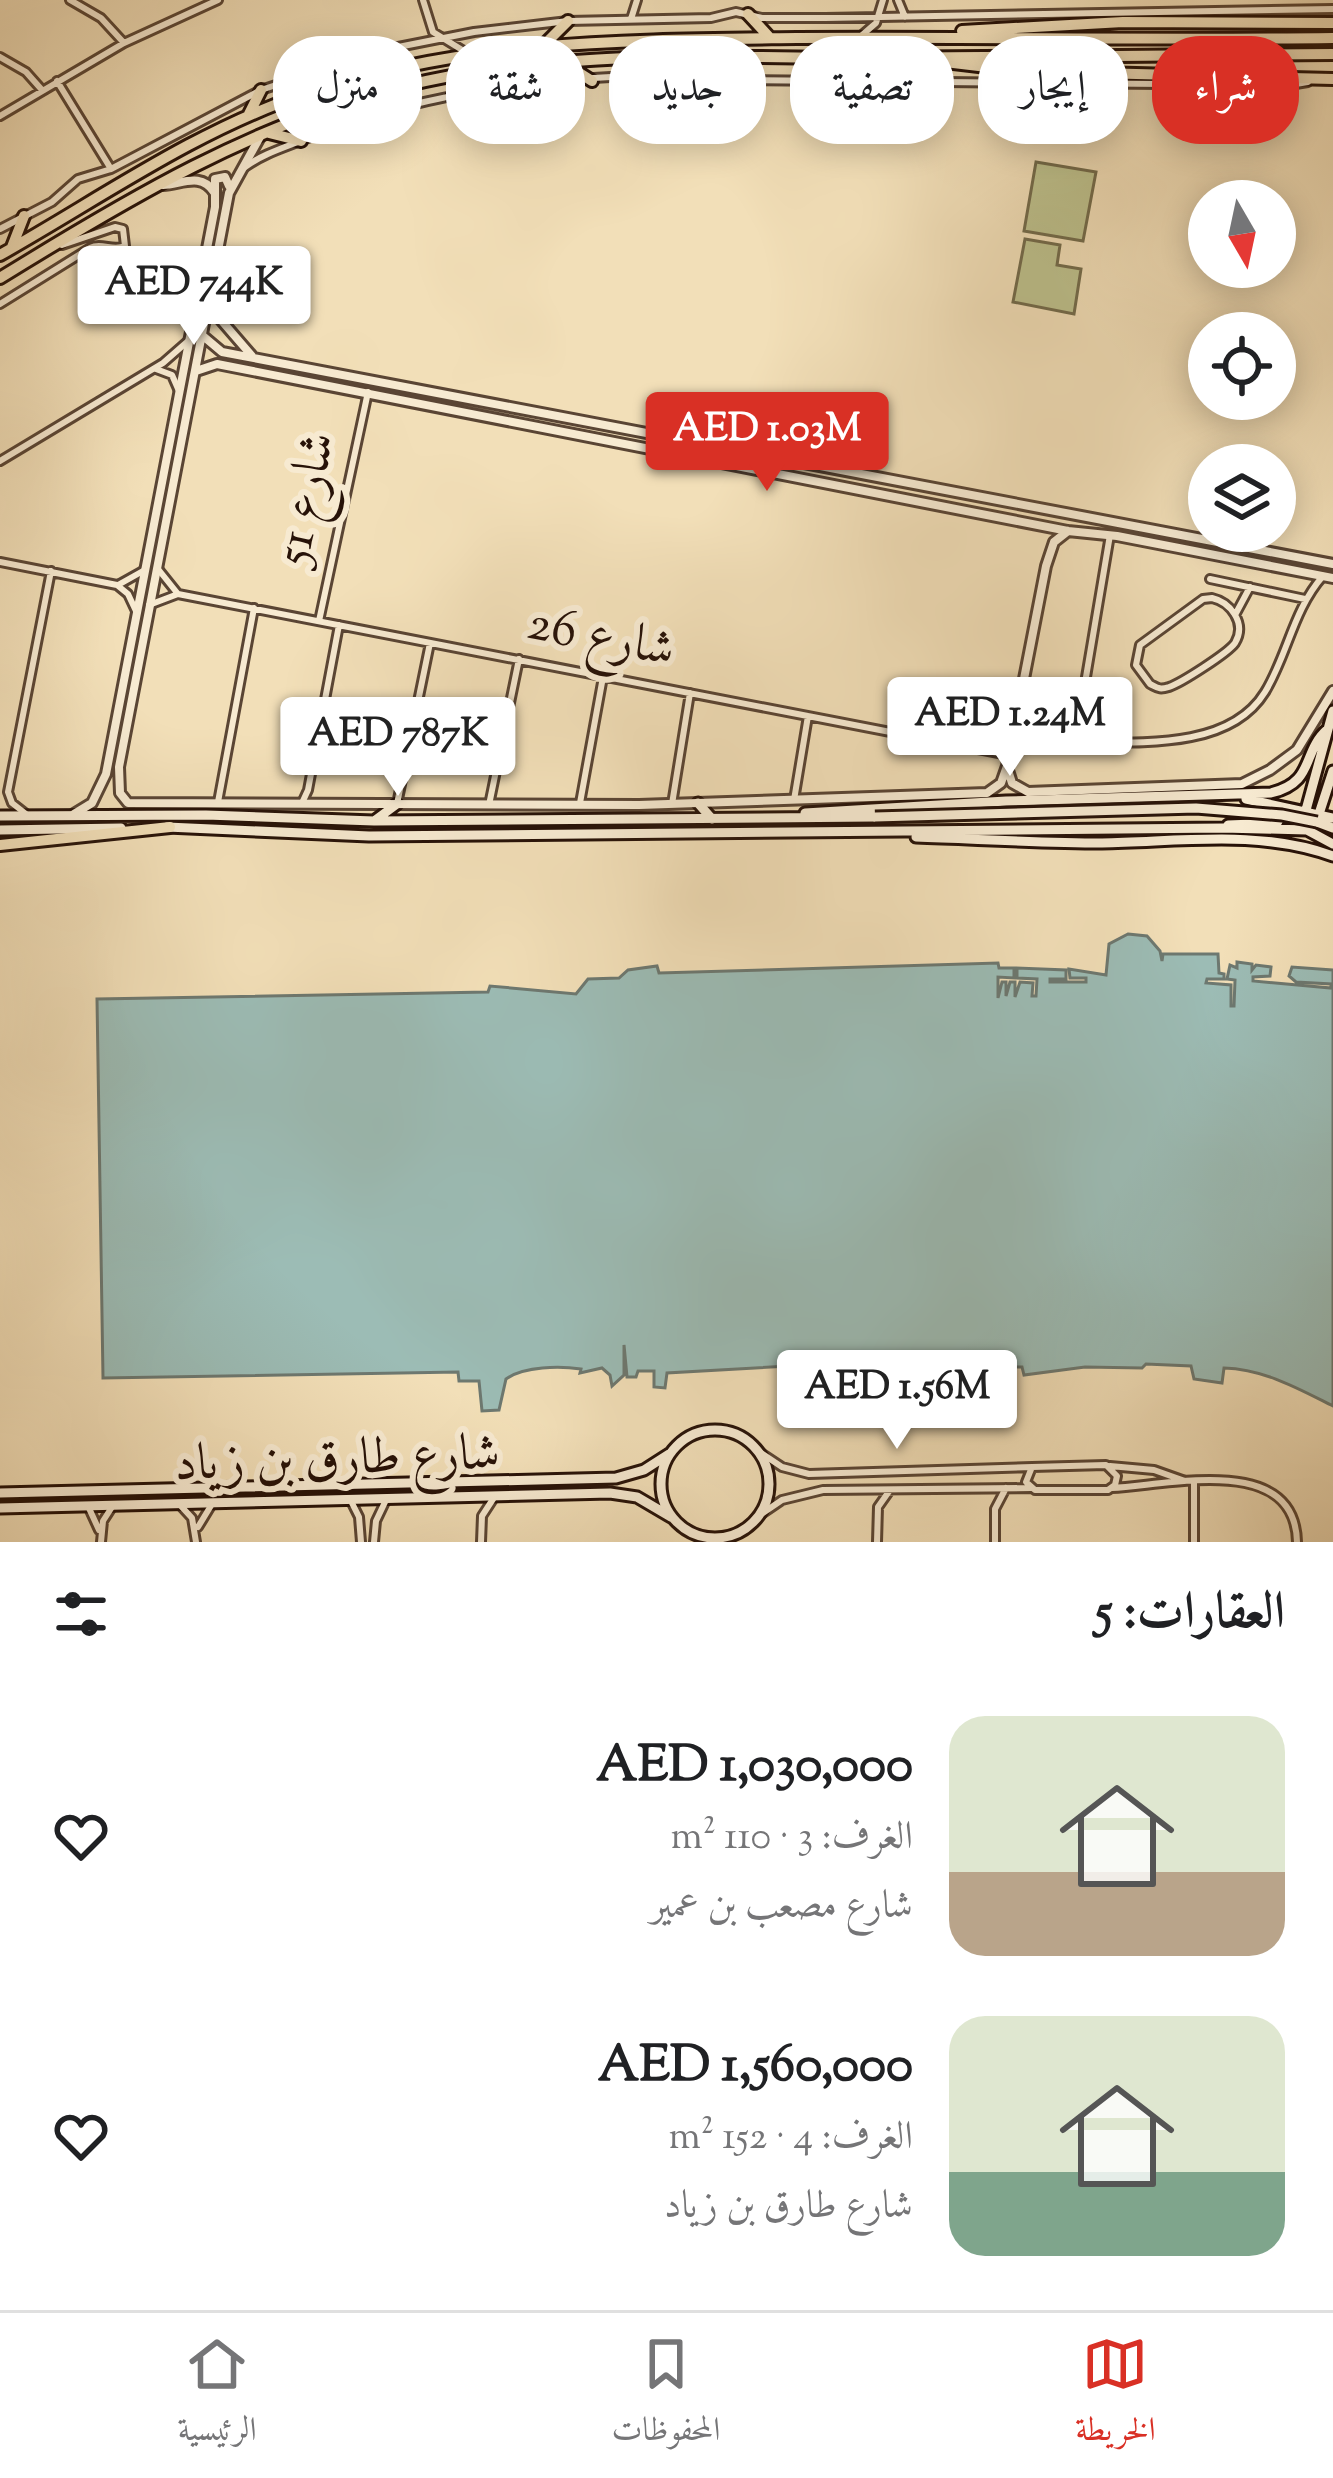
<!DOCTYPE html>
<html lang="ar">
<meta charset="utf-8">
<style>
:root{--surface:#fff;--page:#f2f2f2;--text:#202124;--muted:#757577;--line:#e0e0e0;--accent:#d93025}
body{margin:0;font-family:"Sorts Mill Goudy",Amiri,serif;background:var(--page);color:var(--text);direction:rtl;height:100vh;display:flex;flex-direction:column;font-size:45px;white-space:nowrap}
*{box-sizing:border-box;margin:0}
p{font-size:39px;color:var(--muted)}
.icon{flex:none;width:66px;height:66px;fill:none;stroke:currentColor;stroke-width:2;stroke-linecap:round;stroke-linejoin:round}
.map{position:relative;height:1542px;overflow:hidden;direction:ltr}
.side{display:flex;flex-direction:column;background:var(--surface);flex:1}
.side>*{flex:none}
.banner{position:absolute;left:36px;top:36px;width:1263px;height:108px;direction:rtl;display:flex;gap:24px}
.needle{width:78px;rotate:171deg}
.buttons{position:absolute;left:1188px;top:180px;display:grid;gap:24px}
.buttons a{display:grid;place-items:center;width:108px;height:108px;border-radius:50%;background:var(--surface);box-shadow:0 6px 30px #0003;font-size:60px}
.price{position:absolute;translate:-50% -102px;padding:0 27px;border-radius:12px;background:#fff;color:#222;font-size:39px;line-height:78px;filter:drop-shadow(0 3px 6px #0008)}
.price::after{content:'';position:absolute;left:50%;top:72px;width:36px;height:27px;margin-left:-18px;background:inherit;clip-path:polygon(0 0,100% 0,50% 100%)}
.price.on{background:var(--accent);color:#fff}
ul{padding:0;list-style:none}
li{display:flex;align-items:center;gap:36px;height:300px;padding:0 48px}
li span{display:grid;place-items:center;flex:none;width:336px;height:240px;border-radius:36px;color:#555}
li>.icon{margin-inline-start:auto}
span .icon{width:144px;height:144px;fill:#fffc;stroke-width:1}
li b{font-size:51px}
h2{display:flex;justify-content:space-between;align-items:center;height:144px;padding:0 48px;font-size:51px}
.pill{padding:0 42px;border-radius:48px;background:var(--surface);box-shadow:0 6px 30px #0003;font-size:42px;line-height:108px}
.pill.on{background:var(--accent);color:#fff}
.menu{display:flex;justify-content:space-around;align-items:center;height:168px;border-top:3px solid var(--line);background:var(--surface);font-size:33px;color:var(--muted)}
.menu a{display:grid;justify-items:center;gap:6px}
.menu .on{color:var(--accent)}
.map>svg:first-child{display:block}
</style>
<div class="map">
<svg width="1333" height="1542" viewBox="0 0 1333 1542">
<rect width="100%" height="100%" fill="#f2dfb8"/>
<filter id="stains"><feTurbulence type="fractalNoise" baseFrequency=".00167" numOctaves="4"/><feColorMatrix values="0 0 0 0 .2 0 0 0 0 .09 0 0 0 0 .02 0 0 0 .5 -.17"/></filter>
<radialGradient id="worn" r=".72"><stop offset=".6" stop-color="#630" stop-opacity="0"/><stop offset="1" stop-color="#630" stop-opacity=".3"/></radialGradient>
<path fill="#bdc18d" stroke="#726a4a" stroke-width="3" d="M1036 162 1096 172 1083 241 1024 231Z
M1025 239 1060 245 1057 265 1081 269 1074 314 1013 302Z"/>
<path fill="#9cbcb5" stroke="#6d7870" stroke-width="3" d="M1128 934 1147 936 1160 951 1162 961 1163 954H1218L1219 973 1224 974V979H1207L1206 983 1231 985V1006H1234L1235 980 1227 979 1230 965 1237 968V962L1252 964V970L1256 965 1271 967 1270 976 1253 977V981L1331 988V984L1296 982 1289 976 1292 967 1333 970V1406C1299 1389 1264 1369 1224 1368L1222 1383 1194 1379 1191 1366 1146 1364 1142 1368 1085 1367 1024 1375 1022 1367 826 1369 824 1364 667 1373 665 1388 654 1387V1371H638L636 1377H627L624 1345V1375L612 1386 610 1375 602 1368 580 1373 581 1369C560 1366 524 1366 506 1379L499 1410 482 1411 479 1381H459L458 1372 103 1378 97 999 488 992 490 986 576 994 588 979 619 978 628 970 657 966 659 973 998 963 999 968H1014V978L998 977V998L1002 982H1006V996L1010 982H1015V997L1020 982 1033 983 1032 996H1036L1037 979 1017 978V968L1066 970V979H1050V982H1086V978H1070L1069 969 1106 975 1109 944Z"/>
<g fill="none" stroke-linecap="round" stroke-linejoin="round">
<defs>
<path id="minor" d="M70 0 101 18 124 43
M423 0 433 32 467 53
M898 0 905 17
M631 19 637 0
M861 36 876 23 883 0
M0 57 26 72 42 90
M57 81 111 169
M0 116 124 43 218 0
M245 167C263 154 283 148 303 140 426 89 595 67 727 80L1166 84 1252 91 1308 82
M0 229 52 202 78 179 111 169 261 90 378 51 474 32 568 21 711 18 736 12 762 18H825L1333 9
M0 304 90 248C102 242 113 252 125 246L123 229 115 227 62 245
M156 369 172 375 179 391
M0 461 163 363 187 342
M0 562 117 585 128 594 136 611
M158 569 178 594
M1210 579 1305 599
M118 585 143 571
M1212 598C1230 602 1247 623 1235 643 1228 653 1181 683 1169 687 1159 690 1158 688 1150 684L1136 665 1140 645 1203 599Z
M149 605 178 594 1009 755
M1235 615 1250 587
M319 621 368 392
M1012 739 1052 743
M1028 740C1042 738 1052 742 1065 742 1127 741 1227 754 1265 692 1288 654 1293 610 1323 576
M1082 741 1085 683 1110 535
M794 800 808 716
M218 802 254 608
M302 803 308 790 339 625
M580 803 603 677
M397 804 430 643
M672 804 690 693
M489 805 519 659
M26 814 12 803 8 792 51 571
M758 1451 782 1467 809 1474 1032 1467
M1106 1465 1117 1476 1115 1485 1108 1490H1035L1026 1482 1032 1467Z
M1110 1466 1154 1470 1185 1481
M1112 1488C1171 1485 1295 1453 1297 1542
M351 1501 359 1517 361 1542
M180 1505 192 1518 196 1542
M88 1506 99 1530
M760 1515 782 1500 823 1490 1031 1488
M198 1527 212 1504
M101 1542 103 1521 112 1507
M374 1542 376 1521 386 1500
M481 1542 482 1516 495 1496
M877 1542 878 1507 890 1490
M995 1542V1509L1006 1488
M1194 1542V1482"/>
<path id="tertiary" d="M261 135 229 193 119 767 120 793 128 803 639 805 987 793 1001 783 1007 766 1046 566 1054 542 1068 531
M163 185C182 184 201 172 214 192
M208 305 252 356
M203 336 222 352 1333 564
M196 371 217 364 1068 531 1117 536 1333 578
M1007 767 1012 783 1028 792 1242 784 1270 770 1297 750 1333 691
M74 814 92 803 106 774 215 207V179L225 177 229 186"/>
<path id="secondary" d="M1246 799 1333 818
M698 803 712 819
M805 813 1006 801 1271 793C1316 782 1301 752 1328 729
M0 816 206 815 374 821 875 817
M1318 817 1333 771
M374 821 397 804
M1303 821 1333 711
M1317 822 1333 828
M1228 825 1277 823 1281 816 1278 809
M167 827 369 836 1223 828 1307 830 1333 844
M0 830 121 828
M916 837C978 839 1040 843 1102 843 1178 842 1260 829 1333 856
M661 1484a54 54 0 1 1 108 0a54 54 0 1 1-108 0Z
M0 1493 616 1478 644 1470 669 1454
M0 1508 610 1493 637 1497 671 1517"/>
<path id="primary" d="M748 14 770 38
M962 31 1123 22 1333 23
M545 44 568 21
M873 59 909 83
M562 62 592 81
M945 62 1020 71 1333 79
M813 79 839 59
M452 97 471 72
M249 114 261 90
M269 133 301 141
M12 247 24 216
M0 255C101 198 193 132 304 94 465 39 630 40 797 38 976 37 1154 40 1333 38
M0 278C126 200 255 123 400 87 547 50 702 57 852 58 1012 58 1173 55 1333 54"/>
<path id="trunk" d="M0 845 170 827"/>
</defs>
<use href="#minor" stroke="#5a4534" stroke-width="12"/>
<use href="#tertiary" stroke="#5a4534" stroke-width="14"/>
<use href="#secondary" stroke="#271208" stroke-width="15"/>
<use href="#primary" stroke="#271208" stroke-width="16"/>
<use href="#trunk" stroke="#271208" stroke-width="16"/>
<use href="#minor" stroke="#f7ead1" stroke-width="6"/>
<use href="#tertiary" stroke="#f7ead1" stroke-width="8"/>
<use href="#secondary" stroke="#f7ead1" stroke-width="9"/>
<use href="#primary" stroke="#f2dfb8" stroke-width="10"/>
<use href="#trunk" stroke="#f2dfb8" stroke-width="10"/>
<defs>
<path id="secondary-bridge" d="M875 817 1196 808 1282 815 1317 822"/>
</defs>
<use href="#secondary-bridge" stroke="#271208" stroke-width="15" stroke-linecap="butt"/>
<use href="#secondary-bridge" stroke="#f7ead1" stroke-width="9"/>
</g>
<g text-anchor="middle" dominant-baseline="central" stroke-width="12" stroke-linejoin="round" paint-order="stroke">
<g font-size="51" fill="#271208" stroke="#f7ead1">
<text transform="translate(308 499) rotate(-78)">شارع 51</text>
<text transform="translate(601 639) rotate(11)">شارع 26</text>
<text transform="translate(337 1461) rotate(-2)">شارع طارق بن زياد</text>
</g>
</g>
<rect width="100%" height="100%" filter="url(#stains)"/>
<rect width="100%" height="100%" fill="url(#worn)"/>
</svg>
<div class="buttons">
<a><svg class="needle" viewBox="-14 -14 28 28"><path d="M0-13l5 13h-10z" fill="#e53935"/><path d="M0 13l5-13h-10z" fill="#757577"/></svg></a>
<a><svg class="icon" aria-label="locate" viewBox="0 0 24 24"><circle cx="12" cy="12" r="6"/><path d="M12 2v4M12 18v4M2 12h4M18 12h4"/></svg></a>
<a><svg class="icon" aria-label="layers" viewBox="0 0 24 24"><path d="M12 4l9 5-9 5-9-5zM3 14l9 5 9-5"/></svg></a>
</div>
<b class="price" style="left:194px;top:348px">AED 744K</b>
<b class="price on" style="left:767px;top:494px">AED 1.03M</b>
<b class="price" style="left:1010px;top:779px">AED 1.24M</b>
<b class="price" style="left:398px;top:799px">AED 787K</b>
<b class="price" style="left:897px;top:1452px">AED 1.56M</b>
<div class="banner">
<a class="pill on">شراء</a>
<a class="pill">إيجار</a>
<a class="pill">تصفية</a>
<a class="pill">جديد</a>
<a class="pill">شقة</a>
<a class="pill">منزل</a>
</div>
</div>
<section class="side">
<h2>العقارات: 5<svg class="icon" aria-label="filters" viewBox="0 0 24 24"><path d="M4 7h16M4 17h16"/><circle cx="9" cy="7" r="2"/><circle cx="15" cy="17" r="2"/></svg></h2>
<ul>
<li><span style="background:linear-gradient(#dfe7d0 65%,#b9a48a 0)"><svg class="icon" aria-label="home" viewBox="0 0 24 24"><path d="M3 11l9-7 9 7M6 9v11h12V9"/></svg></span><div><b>AED 1,030,000</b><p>الغرف: 3 · 110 m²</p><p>شارع مصعب بن عمير</p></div><svg class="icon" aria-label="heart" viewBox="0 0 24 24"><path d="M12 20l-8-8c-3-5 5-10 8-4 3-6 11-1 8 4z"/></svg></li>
<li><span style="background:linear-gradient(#dfe7d0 65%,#7fa58c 0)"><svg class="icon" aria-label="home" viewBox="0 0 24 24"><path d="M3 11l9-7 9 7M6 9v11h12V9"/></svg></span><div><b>AED 1,560,000</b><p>الغرف: 4 · 152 m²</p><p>شارع طارق بن زياد</p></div><svg class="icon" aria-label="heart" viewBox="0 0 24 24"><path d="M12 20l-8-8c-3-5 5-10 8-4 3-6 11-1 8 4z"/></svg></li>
</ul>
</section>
<nav class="menu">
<a class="on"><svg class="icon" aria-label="map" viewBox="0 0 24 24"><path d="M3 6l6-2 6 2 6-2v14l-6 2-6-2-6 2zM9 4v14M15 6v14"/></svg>الخريطة</a>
<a><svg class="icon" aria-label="saved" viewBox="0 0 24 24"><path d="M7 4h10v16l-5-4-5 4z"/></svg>المحفوظات</a>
<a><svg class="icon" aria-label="home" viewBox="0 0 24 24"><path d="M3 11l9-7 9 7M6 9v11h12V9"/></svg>الرئيسية</a>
</nav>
